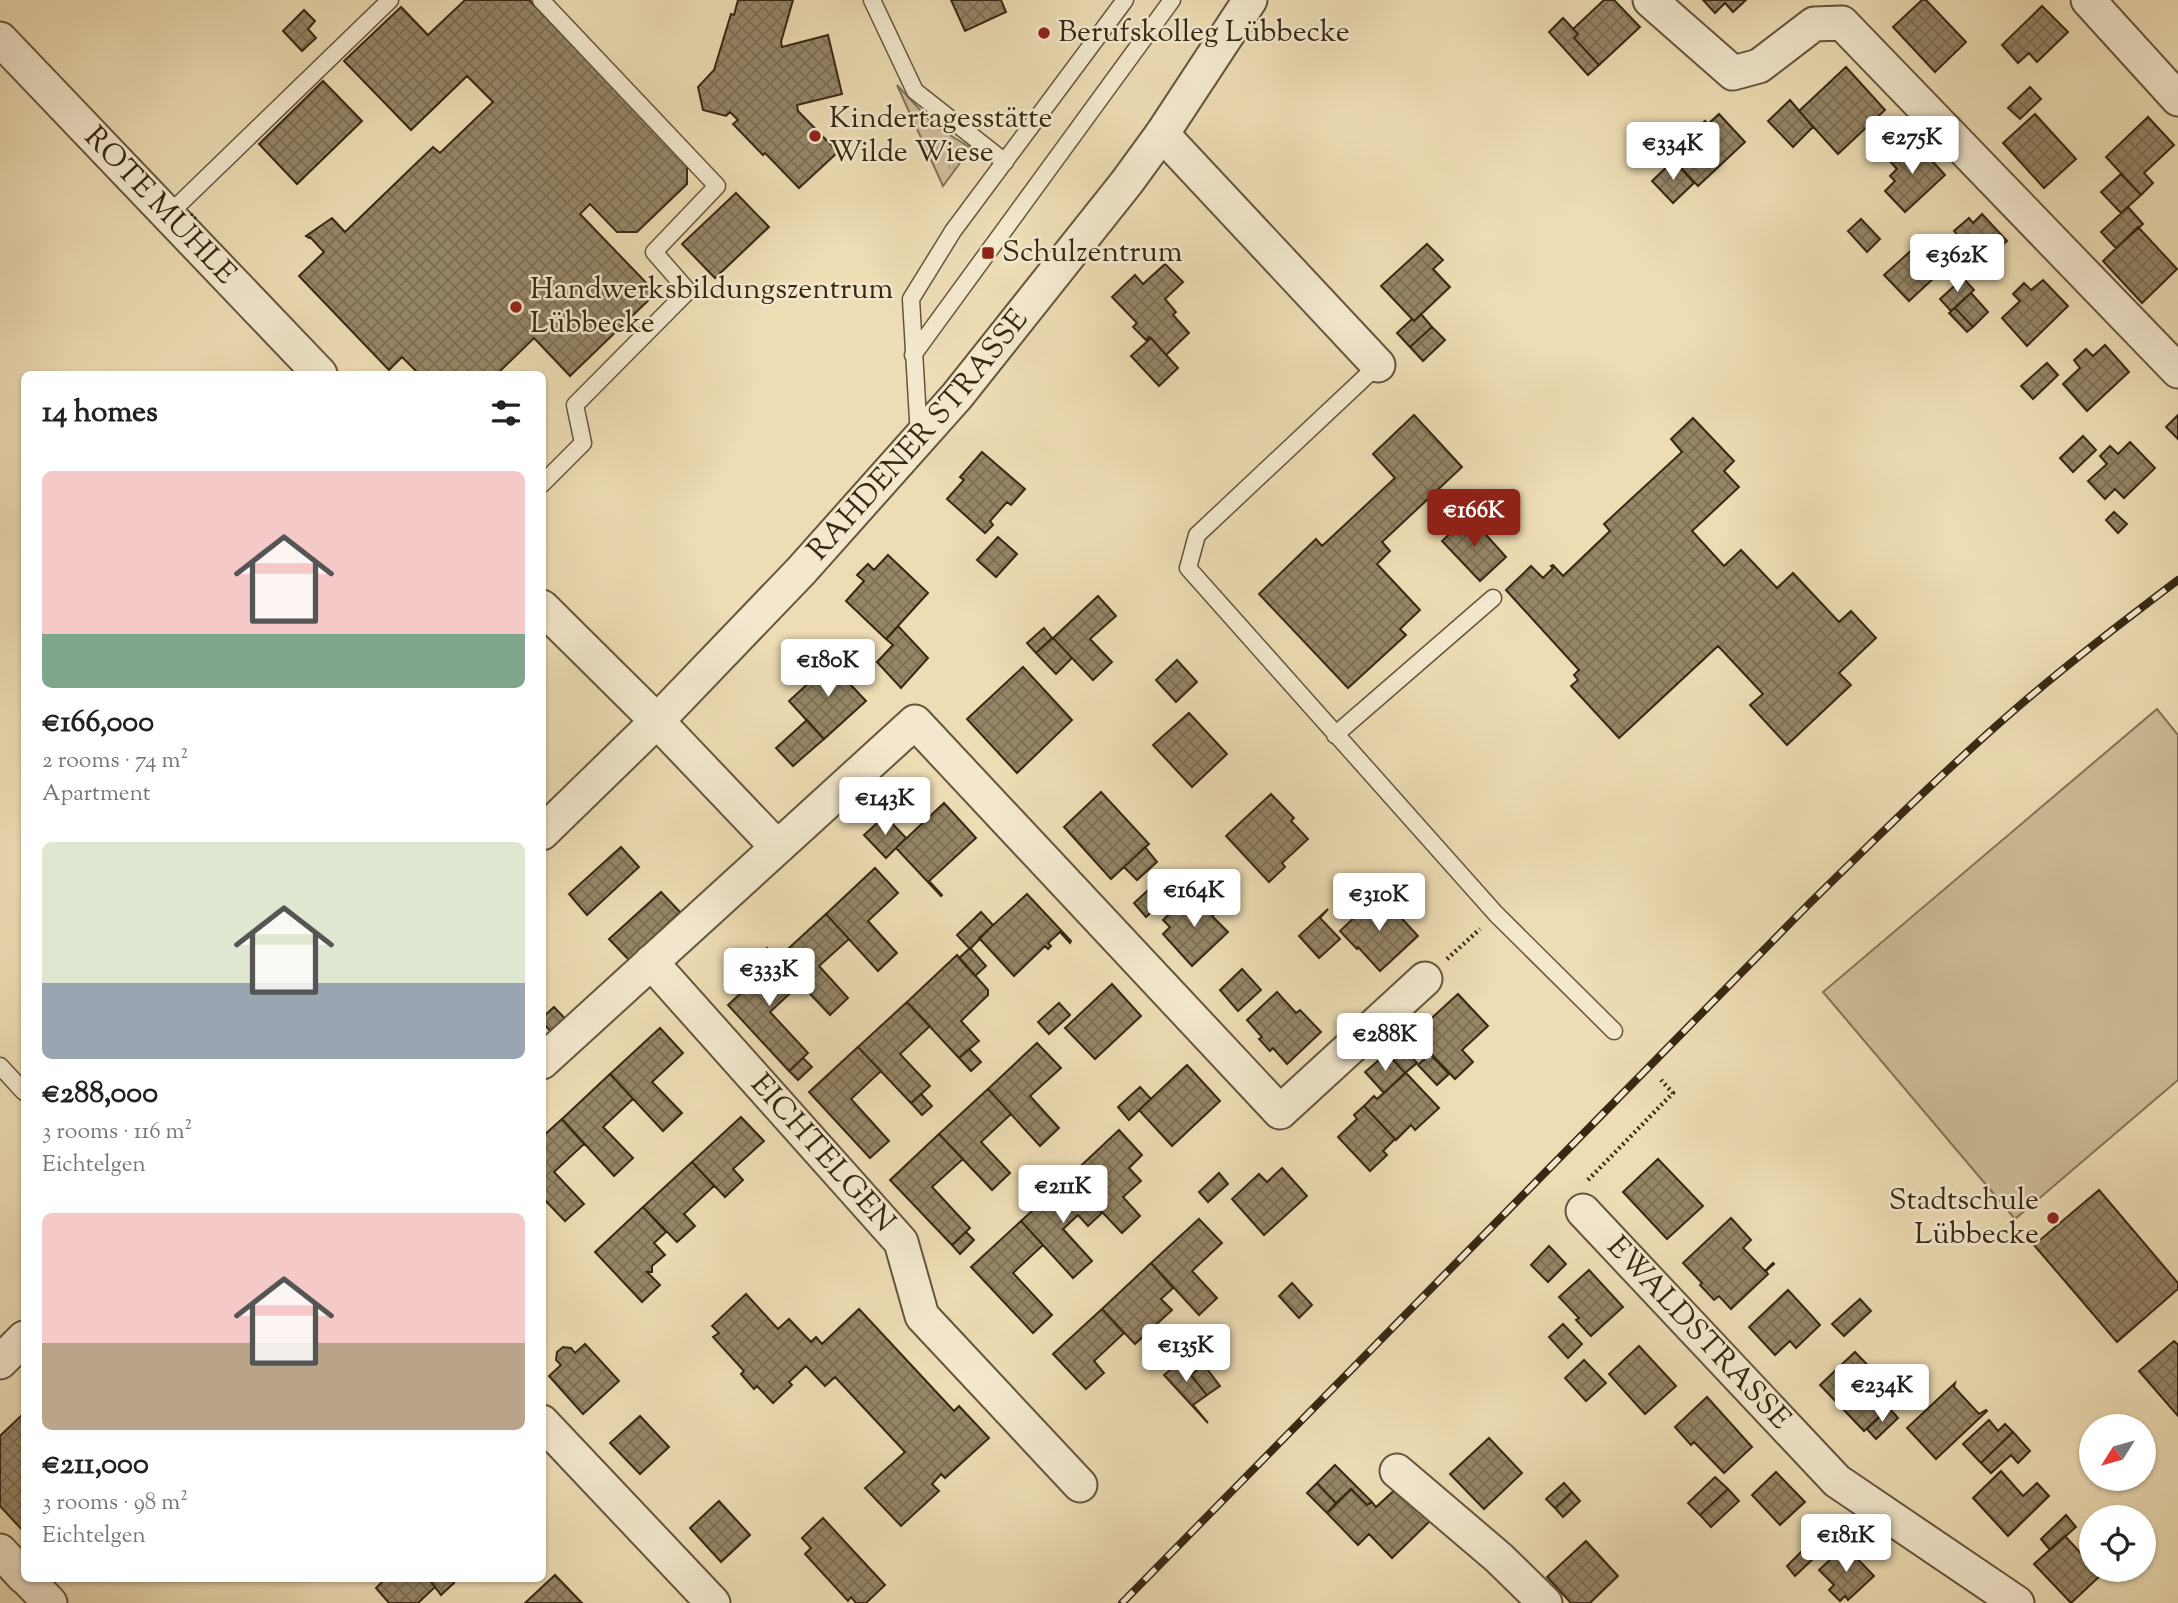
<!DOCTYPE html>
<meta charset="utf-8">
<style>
:root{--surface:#fff;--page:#f2f2f2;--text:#222;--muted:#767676;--accent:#8f2418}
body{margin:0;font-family:"Sorts Mill Goudy",serif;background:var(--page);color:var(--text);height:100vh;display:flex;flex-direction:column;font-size:26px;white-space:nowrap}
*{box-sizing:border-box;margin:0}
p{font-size:23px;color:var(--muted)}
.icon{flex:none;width:38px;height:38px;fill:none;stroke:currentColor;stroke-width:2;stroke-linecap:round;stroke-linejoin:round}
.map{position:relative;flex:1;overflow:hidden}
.sheet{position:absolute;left:21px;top:371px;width:525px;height:1211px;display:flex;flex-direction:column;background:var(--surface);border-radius:10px;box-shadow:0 2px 5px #0004}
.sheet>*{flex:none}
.needle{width:46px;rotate:233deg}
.buttons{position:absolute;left:2079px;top:1414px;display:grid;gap:14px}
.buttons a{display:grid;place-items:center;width:77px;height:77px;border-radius:50%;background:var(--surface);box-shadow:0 2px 5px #0004;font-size:35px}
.price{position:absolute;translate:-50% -60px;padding:0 16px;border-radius:7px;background:#fff;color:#222;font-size:23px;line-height:46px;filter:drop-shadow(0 2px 4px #0008)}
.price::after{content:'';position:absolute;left:50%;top:42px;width:21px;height:16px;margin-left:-10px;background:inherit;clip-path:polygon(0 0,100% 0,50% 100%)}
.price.selected{background:var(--accent);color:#fff}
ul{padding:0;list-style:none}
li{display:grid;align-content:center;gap:14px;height:371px;padding:0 21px}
li span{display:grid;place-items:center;height:217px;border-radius:10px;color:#555}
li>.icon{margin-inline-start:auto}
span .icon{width:126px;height:126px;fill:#fffc;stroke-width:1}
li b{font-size:30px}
h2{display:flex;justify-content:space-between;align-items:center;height:84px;padding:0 21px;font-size:30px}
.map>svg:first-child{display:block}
</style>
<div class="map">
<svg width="2178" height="1603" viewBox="0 0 2178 1603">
<defs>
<pattern id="grass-tufts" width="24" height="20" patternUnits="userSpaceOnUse" patternTransform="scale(1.75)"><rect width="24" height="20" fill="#cebd99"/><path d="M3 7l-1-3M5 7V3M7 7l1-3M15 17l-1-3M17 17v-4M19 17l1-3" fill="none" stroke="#b2a283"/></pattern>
<pattern id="building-cross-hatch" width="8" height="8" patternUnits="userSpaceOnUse" patternTransform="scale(1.75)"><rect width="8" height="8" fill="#968667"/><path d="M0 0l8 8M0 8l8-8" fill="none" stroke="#7b6e54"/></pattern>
</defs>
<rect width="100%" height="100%" fill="#eddcb4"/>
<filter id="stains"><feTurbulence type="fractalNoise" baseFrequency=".00286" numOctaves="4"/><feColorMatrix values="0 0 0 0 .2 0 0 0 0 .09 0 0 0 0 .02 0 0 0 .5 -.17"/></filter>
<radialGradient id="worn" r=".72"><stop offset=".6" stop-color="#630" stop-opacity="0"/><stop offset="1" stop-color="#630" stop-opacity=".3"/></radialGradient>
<path fill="url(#grass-tufts)" stroke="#827256" stroke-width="2" d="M897 85 935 126 971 148 943 186Z"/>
<path fill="#cebd99" stroke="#827256" stroke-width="2" d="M2157 709 2178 735V1080L2015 1219 1823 992Z"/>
<path fill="url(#building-cross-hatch)" stroke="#372813" stroke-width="2" d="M465 0H529L687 164V184L637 232H617L590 204 580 214 656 293 570 376 534 338 497 374H419L402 357 389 370 299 276 324 252 310 237 309 238 306 236 332 218 345 232 433 147 440 153 493 102 467 76 411 130 344 61 401 7 428 35Z
M738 0H793L781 42 782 47 828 35 842 94 797 105 798 111 838 152 799 188 765 153 763 155 733 124 738 120 730 112 726 116 703 110 698 87 714 70 731 14 734 15Z
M951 0H1001L1006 12 965 31Z
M1604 0H1614L1640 27 1599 65 1574 38 1578 34 1573 29Z
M1703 0H1746L1733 12 1725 3 1715 13Z
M1922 0H1926L1966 42 1935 72 1893 27Z
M2042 6 2068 32 2037 62 2029 53 2018 63 2002 45Z
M304 10 315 21 308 29 316 38 302 51 283 31Z
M1563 18 1578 34 1574 38 1599 65 1588 75 1549 32Z
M1846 67 1885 110 1838 154 1799 111Z
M323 81 362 121 297 184 259 144Z
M2030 87 2041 99 2020 119 2008 108Z
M1790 100 1813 127 1793 147 1768 121Z
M1719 114 1745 142 1698 186 1669 155 1705 121 1708 124Z
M2035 114 2076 159 2044 188 2003 143Z
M2148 117 2174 145 2144 173 2153 183 2141 195 2106 157Z
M1912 139 1945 175 1905 212 1885 191 1895 181 1890 176 1897 169 1889 160Z
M1674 160 1694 183 1673 203 1652 181Z
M2121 174 2141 195 2121 213 2101 192Z
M736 193 769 227 715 278 682 244Z
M2128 207 2143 224 2116 248 2101 232Z
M1982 214 2007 241 1975 270 1967 262 1956 271 1940 253 1958 236 1954 231 1969 218 1973 223Z
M1861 219 1880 239 1867 252 1848 231Z
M2138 227 2177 269 2142 303 2103 261Z
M1925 238 1949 264 1909 301 1884 275Z
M1427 244 1443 260 1433 269 1450 287 1414 321 1381 286Z
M1165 264 1183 282 1165 299 1176 312 1173 315 1189 333 1166 355 1151 338 1149 337 1146 340 1133 327 1137 323 1112 297 1135 275 1143 284Z
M1963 278 1974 290 1951 311 1940 299Z
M2043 280 2068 306 2027 346 2002 318 2020 301 2013 294 2024 283 2031 290Z
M1971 293 1988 312 1973 327 1955 308Z
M1955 308 1973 327 1967 332 1949 313Z
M1421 314 1432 327 1410 347 1397 333 1412 319 1414 321Z
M1432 327 1445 340 1423 361 1410 347Z
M1151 338 1178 368 1159 386 1131 356Z
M2105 345 2129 372 2087 411 2063 384 2080 368 2074 360 2086 349 2093 356Z
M2047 363 2058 375 2033 399 2021 386Z
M1414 415 1462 467 1382 542 1390 551 1377 564 1420 610 1400 629 1406 635 1348 688 1259 594 1316 539 1322 546 1395 478 1373 454Z
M2178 415V439L2166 427Z
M1693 418 1734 461 1724 471 1739 487 1692 531 1724 566 1741 550 1777 588 1793 573 1839 622 1851 611 1876 638 1839 673 1851 685 1787 745 1750 705 1763 694 1718 646 1619 738 1571 686 1578 680 1574 675 1579 670 1506 590 1531 566 1543 578 1553 568 1551 566 1553 565 1563 576 1610 531 1604 524 1682 452 1671 439Z
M2083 436 2096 450 2073 472 2060 458Z
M2130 442 2155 468 2124 498 2115 489 2105 499 2088 481 2107 464 2100 456 2110 446 2118 454Z
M982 452 1025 489 1011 505 1007 502 990 521 993 525 985 533 947 499 964 480 960 477Z
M2114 512 2127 524 2118 533 2106 520Z
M1469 516 1506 557 1480 581 1442 541Z
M998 537 1017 554 996 577 977 560Z
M888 555 928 593 886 639 846 601 864 581 857 575 868 564 874 570Z
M1098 596 1116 616 1090 639 1112 662 1093 680 1053 638Z
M898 626 928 658 901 688 877 662 893 645 886 639Z
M1044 628 1052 638 1036 653 1027 643Z
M1053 638 1072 658 1056 674 1036 653Z
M836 658 854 677 848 682 866 701 824 739 789 701Z
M1177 660 1197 682 1176 702 1156 680Z
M1023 667 1072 720 1017 773 967 719Z
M1189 713 1227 754 1192 787 1153 745Z
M807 720 824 739 793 766 776 748Z
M1101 792 1149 844 1111 879 1064 827Z
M1271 794 1294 818 1291 821 1308 839 1282 863 1285 867 1269 882 1226 836Z
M944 803 976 838 929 881 942 895 941 896 896 848Z
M885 816 906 838 886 858 864 835Z
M621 847 639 867 587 915 569 894Z
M1145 847 1157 862 1137 880 1124 867Z
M875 868 898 893 868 921 897 953 878 971 826 914Z
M1156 883 1168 896 1146 917 1134 903Z
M661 892 680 912 629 960 609 939Z
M1027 894 1071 941 1070 943 1060 932 1048 943 1051 946 1048 949 1045 946 1014 976 979 938Z
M1379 894 1418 936 1380 971 1358 947 1357 949 1340 931Z
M1189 895 1196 903 1204 896 1218 911 1212 916 1228 932 1192 966 1163 934 1170 927 1163 920Z
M1328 909 1320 918 1340 939 1319 958 1299 936Z
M981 912 993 925 970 949 957 935Z
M826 914 849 939 819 966 848 998 830 1015 777 959Z
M767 948 800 984 770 1012 808 1053 789 1071 728 1005 757 978 746 967Z
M970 948 986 966 975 976 959 958Z
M957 955 988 990V995L961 1021 979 1041 959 1058 907 1002Z
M1242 969 1261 990 1238 1011 1220 990Z
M1112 984 1141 1016 1095 1059 1065 1028Z
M1277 992 1296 1013 1300 1010 1321 1032 1287 1064 1273 1048 1270 1051 1259 1039 1262 1037 1247 1020Z
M1458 994 1488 1026 1462 1050 1473 1062 1455 1079 1413 1035Z
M907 1002 930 1026 900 1054 930 1086 911 1103 858 1047Z
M1059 1003 1070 1015 1049 1034 1038 1022Z
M554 1007 574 1028 560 1041 542 1022V1018Z
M660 1028 683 1053 652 1082 682 1113 663 1131 610 1074Z
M1397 1042 1417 1063 1405 1073 1387 1053Z
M1037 1043 1061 1068 1030 1096 1059 1128 1040 1146 988 1089Z
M858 1047 881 1071 851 1099 889 1141 870 1158 809 1092Z
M969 1049 981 1062 971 1071 959 1058Z
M1387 1053 1405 1073 1384 1093 1365 1072Z
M1430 1054 1449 1074 1437 1085 1418 1065Z
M803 1058 812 1067 798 1080 789 1071Z
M1187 1065 1220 1101 1172 1146 1139 1110Z
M1406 1073 1439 1108 1415 1130 1411 1125 1396 1140 1364 1106 1374 1096 1377 1099Z
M610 1074 633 1099 603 1127 633 1158 614 1176 562 1119Z
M1140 1087 1151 1099 1129 1120 1118 1107Z
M988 1089 1011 1114 981 1142 1010 1173 992 1190 939 1134Z
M921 1094 932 1106 922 1115 911 1103Z
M1364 1106 1395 1139 1383 1151 1387 1155 1370 1171 1338 1137 1357 1119 1354 1115Z
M741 1117 764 1141 733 1169 743 1180 725 1197 692 1162Z
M562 1119 584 1144 554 1172 584 1204 565 1221 542 1197V1137Z
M1119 1130 1142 1155 1129 1168 1141 1181 1123 1197 1140 1216 1122 1233 1069 1177Z
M939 1134 963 1159 932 1187 970 1228 952 1245 890 1180Z
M1658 1159 1703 1206 1667 1239 1623 1192Z
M692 1162 714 1186 684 1214 695 1226 677 1242 643 1207Z
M1282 1168 1307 1196 1264 1235 1232 1199 1259 1174 1267 1182Z
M1219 1173 1228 1184 1208 1202 1199 1192Z
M1069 1177 1102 1213 1088 1226 1078 1215 1063 1229 1092 1261 1073 1278 1021 1221Z
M2099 1190 2178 1283V1289L2117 1342 2034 1245Z
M643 1207 666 1232 654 1243 665 1255 652 1266V1272H647L660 1285 642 1302 595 1252Z
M1731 1218 1751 1240 1743 1248 1765 1271 1773 1263 1774 1264 1766 1271 1768 1274 1731 1309 1719 1296 1714 1300 1700 1285 1702 1283 1683 1263Z
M1199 1219 1222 1243 1192 1271 1217 1298 1199 1315 1151 1263Z
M1021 1221 1043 1245 1013 1273 1052 1315 1033 1333 971 1267Z
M966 1232 974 1240 960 1254 952 1245Z
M1549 1246 1566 1264 1548 1282 1531 1265Z
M1151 1263 1173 1288 1161 1299 1172 1310 1135 1344 1102 1309Z
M1589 1270 1623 1307 1591 1336 1576 1320 1579 1318 1559 1297Z
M1292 1283 1312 1305 1299 1318 1279 1296Z
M1788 1290 1820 1325 1796 1348 1790 1341 1775 1355 1749 1327Z
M746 1294 778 1329 789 1319 811 1342 816 1337 822 1344 859 1309 954 1411 959 1406 989 1438 945 1478 941 1474 932 1484 939 1491 901 1526 865 1488 905 1452 835 1377 825 1386 806 1366 789 1382 792 1385 773 1403 757 1386 754 1389 741 1374 744 1371 713 1337 719 1333 712 1326Z
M1860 1299 1871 1311 1844 1336 1832 1324Z
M1102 1309 1124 1333 1094 1361 1104 1373 1086 1389 1053 1354Z
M1563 1324 1582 1344 1568 1358 1549 1337Z
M2174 1341 2178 1345V1416L2139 1371Z
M585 1344 619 1381 583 1414 549 1376 561 1365 556 1360 557 1352 563 1347 571 1348 575 1353Z
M1639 1346 1676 1386 1645 1414 1609 1374Z
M1855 1352 1899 1398 1864 1431 1820 1385Z
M1584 1360 1606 1383 1586 1401 1565 1378Z
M1180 1362 1207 1395 1193 1405 1208 1423 1164 1375Z
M1204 1365 1220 1386 1207 1395 1191 1375Z
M1955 1383 1954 1387 1979 1414 1986 1410 1987 1411 1936 1459 1907 1428Z
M1707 1397 1752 1447 1724 1473 1694 1442 1691 1445 1675 1427Z
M1889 1408 1898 1418 1876 1439 1867 1429Z
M24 1413V1532L0 1506V1436Z
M640 1416 669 1447 640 1474 610 1443Z
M1989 1420 1998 1431 2005 1424 2013 1432 1981 1463 1963 1444Z
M2013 1432 2030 1451 2018 1463 2011 1455 1991 1473 1981 1463Z
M1489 1438 1522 1473 1484 1509 1450 1474Z
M1335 1465 1372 1502 1367 1505 1351 1489 1336 1503 1317 1483Z
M2001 1471 2023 1496 2037 1483 2049 1496 2008 1536 1973 1498Z
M1776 1472 1805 1502 1780 1525 1752 1495Z
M1715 1477 1728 1489 1700 1515 1688 1503Z
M1317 1483 1336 1503 1327 1513 1307 1493Z
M1564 1483 1572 1492 1555 1508 1546 1499Z
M1397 1488 1430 1521 1392 1558 1369 1534 1358 1545 1327 1513 1351 1489 1367 1505 1372 1502 1376 1507Z
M1728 1489 1739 1501 1711 1527 1700 1515Z
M1572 1492 1580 1501 1563 1517 1555 1508Z
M719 1501 750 1535 721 1562 690 1528Z
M2066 1515 2076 1527 2050 1550 2041 1539Z
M823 1518 885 1585 866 1603H856L851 1597 848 1601 805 1554 811 1548 802 1538Z
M2065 1536 2086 1559 2091 1554V1570H2103L2099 1573 2101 1575 2071 1603 2034 1564Z
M1586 1541 1618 1576 1590 1603H1571L1547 1577Z
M1845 1546 1874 1576 1848 1600 1845 1596 1840 1601 1829 1590 1834 1585 1819 1570Z
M1805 1548 1814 1558 1795 1576 1787 1566Z
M555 1575 582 1603H525Z
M386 1578H428L435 1587 418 1603H389L376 1588Z
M428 1578H449L454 1583 441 1595Z"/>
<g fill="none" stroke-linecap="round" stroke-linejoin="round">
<defs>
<path id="lane" d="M541 0 717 186 654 252 688 291 575 405 583 443 542 484
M872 0 915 91 1005 162
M169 214 390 0
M913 355 1172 0
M1378 365 1197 535 1188 568 1496 914 1614 1031
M919 437 911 299 953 231 1125 0
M1335 735 1493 598
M0 1066 24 1092"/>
<g id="street">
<path d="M1650 0 1733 73 1759 66 1814 24 1842 23 2178 371"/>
<path d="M2088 0 2178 99"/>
<path id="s1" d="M0 39 320 374"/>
<path d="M1162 134 1378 365"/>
<path d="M542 607 657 721 777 847"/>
<path id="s2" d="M542 833 657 721 801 571 957 396 1127 182 1162 134 1250 0"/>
<path id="s3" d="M651 962 901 1242 922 1316 1080 1485"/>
<path d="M542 1062 915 722 1280 1112 1425 979"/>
<path id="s4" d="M1583 1211 1837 1481 2017 1603"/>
<path d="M0 1362 24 1338"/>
<path d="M542 1422 713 1603"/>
<path d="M1397 1471 1499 1558 1545 1603"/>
<path d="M0 1551 24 1577"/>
<path d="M26 1578 50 1603"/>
</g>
</defs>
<use href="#lane" stroke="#64553b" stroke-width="19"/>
<use href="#street" stroke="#64553b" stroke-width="37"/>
<path stroke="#372813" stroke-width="4.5" stroke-dasharray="2 3.5" stroke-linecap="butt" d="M1447 959 1480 929
M1588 1180 1673 1093 1661 1080"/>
<use href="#lane" stroke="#f3e8ce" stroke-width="16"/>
<use href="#street" stroke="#f3e8ce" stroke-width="33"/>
<defs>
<path id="rail" d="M1122 1603 1809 904C1877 837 1946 769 2019 706 2070 662 2124 621 2178 580"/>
</defs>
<use href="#rail" stroke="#372813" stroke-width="8"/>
<use href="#rail" stroke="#f3e8ce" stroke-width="5" stroke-dasharray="16" stroke-linecap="butt"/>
</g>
<g fill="#8f2418" stroke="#f3e8ce" stroke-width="2.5">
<circle cx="1044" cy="33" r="7"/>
<circle cx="815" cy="136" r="7"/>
<rect x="981" y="246" width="14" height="14" rx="3.5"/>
<circle cx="516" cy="307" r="7"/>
<circle cx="2053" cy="1218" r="7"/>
</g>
<g text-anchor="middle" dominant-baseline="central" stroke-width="5" stroke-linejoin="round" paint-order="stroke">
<g font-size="30" fill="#372813" stroke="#f3e8ce" text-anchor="start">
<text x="1058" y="33">Berufskolleg Lübbecke</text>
<text x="829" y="119">Kindertagesstätte<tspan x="829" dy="34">Wilde Wiese</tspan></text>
<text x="1002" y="253">Schulzentrum</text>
<text x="530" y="290">Handwerksbildungszentrum<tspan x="530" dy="34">Lübbecke</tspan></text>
<text x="2039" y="1201" text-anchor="end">Stadtschule<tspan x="2039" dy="34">Lübbecke</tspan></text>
</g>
<g font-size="30" fill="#372813" stroke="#f3e8ce">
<text stroke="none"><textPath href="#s1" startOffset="231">ROTE MÜHLE</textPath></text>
<text stroke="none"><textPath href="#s2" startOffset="548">RAHDENER STRASSE</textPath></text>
<text stroke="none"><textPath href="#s3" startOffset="257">EICHTELGEN</textPath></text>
<text stroke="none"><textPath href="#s4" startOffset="168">EWALDSTRASSE</textPath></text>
</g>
</g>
<rect width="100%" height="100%" filter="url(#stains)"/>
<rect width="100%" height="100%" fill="url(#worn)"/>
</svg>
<div class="buttons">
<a><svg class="needle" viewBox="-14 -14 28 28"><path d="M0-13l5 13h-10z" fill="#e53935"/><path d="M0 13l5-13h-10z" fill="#767676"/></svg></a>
<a><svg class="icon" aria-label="locate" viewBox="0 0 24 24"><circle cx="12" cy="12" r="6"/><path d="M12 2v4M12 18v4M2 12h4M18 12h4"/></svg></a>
</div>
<b class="price" style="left:1912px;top:176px">€275K</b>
<b class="price" style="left:1673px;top:182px">€334K</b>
<b class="price" style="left:1957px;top:294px">€362K</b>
<b class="price selected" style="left:1474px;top:549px">€166K</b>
<b class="price" style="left:828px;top:699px">€180K</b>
<b class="price" style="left:885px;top:837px">€143K</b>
<b class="price" style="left:1194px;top:929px">€164K</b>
<b class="price" style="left:1379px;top:933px">€310K</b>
<b class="price" style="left:769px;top:1008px">€333K</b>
<b class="price" style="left:1385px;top:1073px">€288K</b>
<b class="price" style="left:1063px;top:1225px">€211K</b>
<b class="price" style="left:1186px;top:1384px">€135K</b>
<b class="price" style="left:1882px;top:1424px">€234K</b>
<b class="price" style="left:1846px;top:1574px">€181K</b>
<section class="sheet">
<h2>14 homes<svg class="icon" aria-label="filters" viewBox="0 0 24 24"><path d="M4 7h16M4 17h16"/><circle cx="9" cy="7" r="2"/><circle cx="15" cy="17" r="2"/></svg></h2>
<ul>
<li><span style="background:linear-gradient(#f6c9c9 75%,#7fa58c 0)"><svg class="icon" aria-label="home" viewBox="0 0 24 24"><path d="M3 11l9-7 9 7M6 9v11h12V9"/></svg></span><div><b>€166,000</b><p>2 rooms · 74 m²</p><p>Apartment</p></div></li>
<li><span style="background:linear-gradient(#dfe7d0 65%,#9aa5b1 0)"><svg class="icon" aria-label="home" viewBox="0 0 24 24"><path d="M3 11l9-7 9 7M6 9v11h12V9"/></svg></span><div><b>€288,000</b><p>3 rooms · 116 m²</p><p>Eichtelgen</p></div></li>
<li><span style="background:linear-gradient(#f6c9c9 60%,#b9a48a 0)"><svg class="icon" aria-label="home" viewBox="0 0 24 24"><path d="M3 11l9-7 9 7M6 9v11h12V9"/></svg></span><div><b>€211,000</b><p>3 rooms · 98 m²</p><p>Eichtelgen</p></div></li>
</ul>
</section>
</div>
